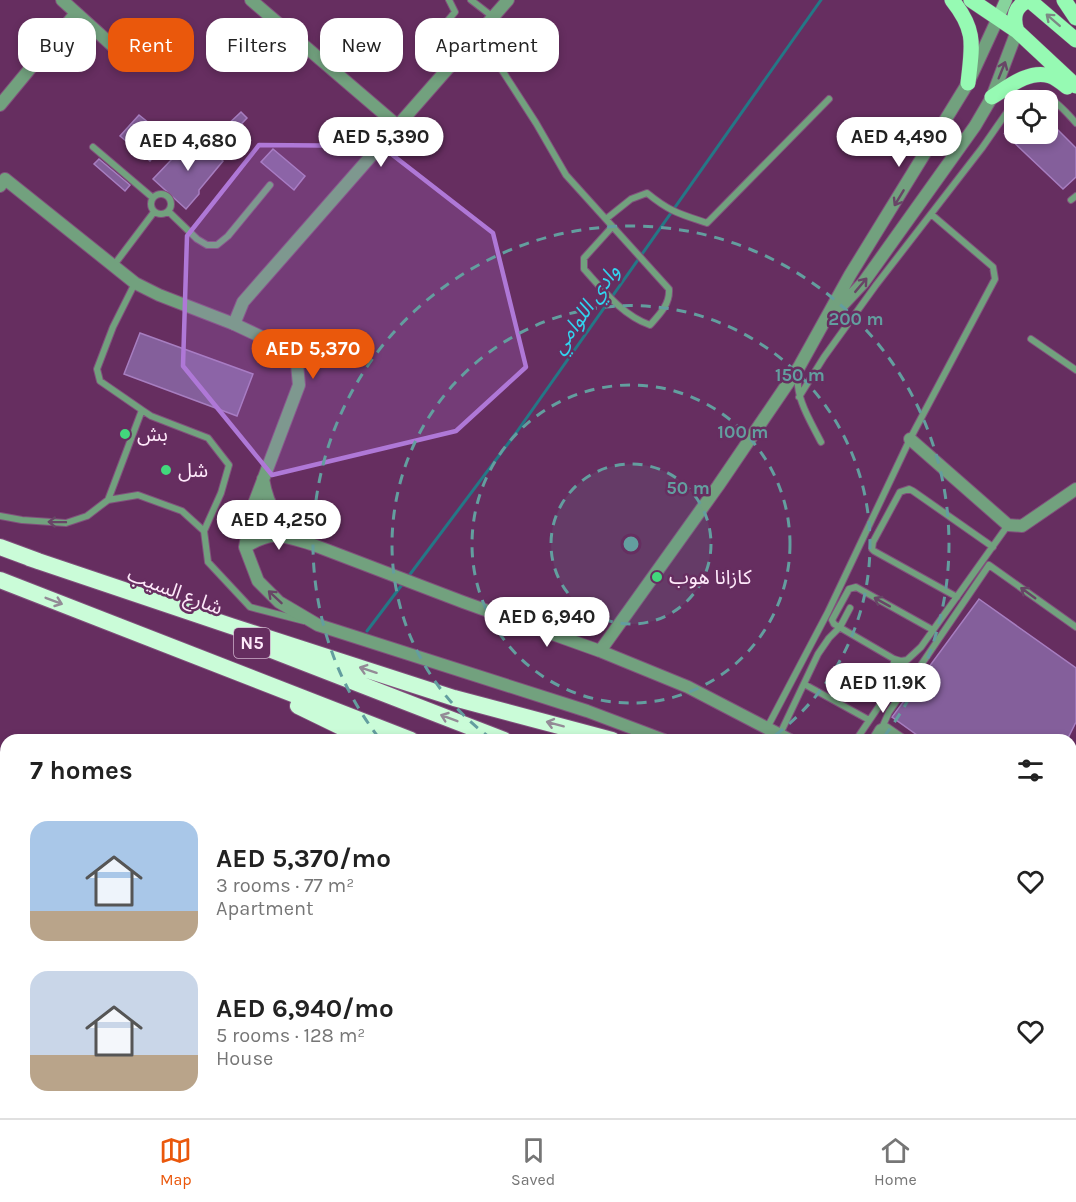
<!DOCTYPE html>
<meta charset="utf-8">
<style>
:root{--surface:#fff;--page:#f6f6f6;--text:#222;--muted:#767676;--line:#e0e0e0;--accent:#ea580c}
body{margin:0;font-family:Karla,"Noto Sans Arabic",sans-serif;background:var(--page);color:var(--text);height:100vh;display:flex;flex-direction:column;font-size:22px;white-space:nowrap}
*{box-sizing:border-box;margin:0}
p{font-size:20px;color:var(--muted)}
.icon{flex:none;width:33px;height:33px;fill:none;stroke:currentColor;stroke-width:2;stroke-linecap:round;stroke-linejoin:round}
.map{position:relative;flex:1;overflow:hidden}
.details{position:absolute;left:0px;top:734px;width:1077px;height:386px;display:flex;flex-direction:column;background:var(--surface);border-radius:18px 18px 0 0;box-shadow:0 3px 9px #0003}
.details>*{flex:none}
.banner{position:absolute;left:18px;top:18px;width:600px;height:54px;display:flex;gap:12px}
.fabs{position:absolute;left:1004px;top:90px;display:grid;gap:12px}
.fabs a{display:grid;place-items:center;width:54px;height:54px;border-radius:12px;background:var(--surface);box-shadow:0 3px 9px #0003;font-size:30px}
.price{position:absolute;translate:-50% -51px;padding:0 14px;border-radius:21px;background:#fff;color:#222;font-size:20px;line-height:39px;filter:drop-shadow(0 2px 3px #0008)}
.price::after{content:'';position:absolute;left:50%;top:36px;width:18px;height:14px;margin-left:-9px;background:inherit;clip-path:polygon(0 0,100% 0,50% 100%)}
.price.current{background:var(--accent);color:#fff}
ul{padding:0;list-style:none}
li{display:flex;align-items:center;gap:18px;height:150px;padding:0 30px}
li span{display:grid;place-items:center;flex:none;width:168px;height:120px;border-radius:18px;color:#555}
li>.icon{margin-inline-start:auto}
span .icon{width:72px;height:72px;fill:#fffc;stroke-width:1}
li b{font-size:26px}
h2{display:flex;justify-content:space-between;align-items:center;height:72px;padding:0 30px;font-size:26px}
.tag{padding:0 21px;border-radius:18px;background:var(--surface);box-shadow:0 3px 9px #0003;font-size:21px;line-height:54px}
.tag.current{background:var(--accent);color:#fff}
.menu{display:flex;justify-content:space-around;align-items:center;height:84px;border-top:2px solid var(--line);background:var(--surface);font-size:16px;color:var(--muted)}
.menu a{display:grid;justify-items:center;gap:3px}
.menu .current{color:var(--accent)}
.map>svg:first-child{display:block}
</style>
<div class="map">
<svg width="1076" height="1118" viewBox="0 0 1076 1118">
<rect width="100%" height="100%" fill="#662e60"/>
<path fill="#525f93" d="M820 1113H1036L1038 1118H819Z"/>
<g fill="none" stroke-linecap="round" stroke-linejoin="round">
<path stroke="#247786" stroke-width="3" d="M408 577 516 433 821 0
M367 631 404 582"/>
</g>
<path fill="#845f9b" stroke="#a77ec0" stroke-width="1.5" d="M241 112 247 118 228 138 221 131Z
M139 115 169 139 150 161 120 136Z
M1047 119 1076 148V177L1063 189 1005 134H1047Z
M194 136 223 161 199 190V194L186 209 153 179Z
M273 149 305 176 294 190 261 162Z
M99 159 130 185 125 191 94 164Z
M140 333 253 374 237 416 124 374Z
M979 599 1076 668V722L1067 740H924L892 717Z"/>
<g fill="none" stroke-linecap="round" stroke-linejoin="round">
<defs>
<path id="service" d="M471 0 493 17
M478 33 536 123 566 175 669 289C670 304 660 314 650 325 622 315 603 290 584 269V258L612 227
M429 43 455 12 449 0
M1016 100C1041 82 1060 105 1076 123
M93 147 153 198
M151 204a10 10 0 1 1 20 0a10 10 0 1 1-20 0Z
M1071 200 1076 196
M168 211 197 239 207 245H217L228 236 270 185
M606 219 631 199 647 193C670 212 680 214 707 223L829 99
M114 265 154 212
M135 283 113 327 97 369 100 381 142 410
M1031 339 1076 370
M798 373C795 398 810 420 821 442
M799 397 824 357 876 285 982 148 1014 102
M108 500 142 410 151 416 208 438 229 465 221 493 204 531 208 562 250 607 304 621
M0 516 22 520 66 523 87 516 108 500 138 495 182 511 204 531
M957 597 874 551 872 549 873 542 900 492 909 489 913 491 993 547
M933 630 856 587 849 589 832 620 834 624 894 659 901 661 907 660 921 647 1008 525
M804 684 869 720
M767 728 828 612 910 439 995 279 993 267 931 214
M881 730 889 712 989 565 1076 627
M780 734 818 654 829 638 840 627 850 608
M856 740 892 687 894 659
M1071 778 1076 767
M1070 1113 1072 1117
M583 1118 586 1113
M811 1118 813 1113"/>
<path id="minor" d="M62 0 125 57
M0 105 76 13
M0 186 5 179 135 283 159 295 234 324
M910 439 1008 525 1022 526 1076 489
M875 740 881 730 885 729 901 740
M0 801 6 803
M0 943 6 945
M104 1113 106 1118
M245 1113 247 1118
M260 1113 262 1118"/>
<path id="tertiary" d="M251 0 398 126
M508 0 243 302 234 324 283 347 297 364 299 385 252 509 245 547 258 581 279 602 318 625 587 711 664 740
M834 314 863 283 975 126 992 97 1017 31
M263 479C269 512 278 519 304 539
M245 547C273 530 281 535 311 544L463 602 600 651 688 687 790 740
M600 651 718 486 799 367 850 275 968 83 998 18
M1071 866 1076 868"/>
<path id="secondary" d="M998 18 1006 0"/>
<path id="primary" d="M952 0C977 31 972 46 968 83
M971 0 1017 31 1076 86
M1029 0 1076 40
M1064 0 1076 18
M1017 31C1012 17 1015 6 1029 0
M992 97C1008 87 1030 69 1050 76 1056 78 1062 83 1067 87"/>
<path id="trunk" d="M0 547 38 561
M29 558 231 626 454 698 612 740
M0 580 411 740
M264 647 504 740
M298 706 368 740
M1071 915 1076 917
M1071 965 1076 967
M1071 994 1076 996
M1071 1053 1076 1055
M1071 1065 1076 1068"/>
</defs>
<use href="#service" stroke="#81507c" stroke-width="8"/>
<use href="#minor" stroke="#81507c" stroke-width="14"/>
<use href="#tertiary" stroke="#81507c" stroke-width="14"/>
<use href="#secondary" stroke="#81507c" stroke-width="14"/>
<use href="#primary" stroke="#81507c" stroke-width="16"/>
<use href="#trunk" stroke="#81507c" stroke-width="18"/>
<use href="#service" stroke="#72a17e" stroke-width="6"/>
<use href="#minor" stroke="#72a17e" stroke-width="12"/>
<use href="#tertiary" stroke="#72a17e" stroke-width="12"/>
<use href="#secondary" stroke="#87d39c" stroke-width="12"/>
<use href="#primary" stroke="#96fab3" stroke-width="15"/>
<use href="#trunk" stroke="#cafcd8" stroke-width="16"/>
</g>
<defs><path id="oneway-shaft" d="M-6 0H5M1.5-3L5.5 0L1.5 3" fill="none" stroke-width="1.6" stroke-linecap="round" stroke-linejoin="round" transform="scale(1.5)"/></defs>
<use stroke="#7c8a85" href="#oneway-shaft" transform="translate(1053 20) rotate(-139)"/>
<g stroke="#684566">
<use href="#oneway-shaft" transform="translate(1002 70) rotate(-68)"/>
<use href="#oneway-shaft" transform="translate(899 198) rotate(121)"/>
<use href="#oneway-shaft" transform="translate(861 285) rotate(-50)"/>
<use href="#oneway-shaft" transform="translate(57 522) rotate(-179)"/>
<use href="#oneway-shaft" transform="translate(1028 593) rotate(-144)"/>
<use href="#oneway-shaft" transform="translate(275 597) rotate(-137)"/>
<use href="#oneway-shaft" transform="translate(882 602) rotate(-151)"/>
</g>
<g stroke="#938b96">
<use href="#oneway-shaft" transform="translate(54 601) rotate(21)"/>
<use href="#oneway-shaft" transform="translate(368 670) rotate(-162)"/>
<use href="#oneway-shaft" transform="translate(449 718) rotate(-159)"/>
<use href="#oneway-shaft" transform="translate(555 724) rotate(-165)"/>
</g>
<path fill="#af78d7" fill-opacity="0.2" stroke="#af78d7" stroke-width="4.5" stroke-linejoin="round" d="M259 145 381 146 493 233 526 367 456 431 272 475 183 366 187 236Z"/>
<circle cx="631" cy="544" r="80" fill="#639e9f" fill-opacity=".12"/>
<g fill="none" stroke="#639e9f" stroke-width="3" stroke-dasharray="10 8">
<circle cx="631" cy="544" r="80"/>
<circle cx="631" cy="544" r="159"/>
<path d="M492 739A239 239 0 1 1 770 739"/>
<path d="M379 738A318 318 0 1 1 883 738"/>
</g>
<g fill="#42d77c" stroke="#662e60" stroke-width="2">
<circle cx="125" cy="434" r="6"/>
<circle cx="166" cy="470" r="6"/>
<circle cx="657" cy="577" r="6"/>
</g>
<g text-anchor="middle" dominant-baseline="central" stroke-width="5" stroke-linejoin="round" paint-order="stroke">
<rect fill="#662e60" stroke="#d0b1cc" stroke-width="1.5" x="234" y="628" width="36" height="30" rx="4.5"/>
<g font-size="18" font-weight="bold" fill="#fee9fa">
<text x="252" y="643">N5</text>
</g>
<g font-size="20" fill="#fee9fa" stroke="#662e60" text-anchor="start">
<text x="137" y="434">بش</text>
<text x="178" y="470">شل</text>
<text x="669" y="577">كازانا هوب</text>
</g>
<g font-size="20" fill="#fee9fa" stroke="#662e60">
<text transform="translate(175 591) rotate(21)">شارع السيب</text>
</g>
<g font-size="21" font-style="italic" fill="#32d3ee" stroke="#662e60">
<text transform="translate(585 309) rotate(-55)">وادي اللوامي</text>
</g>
</g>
<circle cx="631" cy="544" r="9" fill="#639e9f" stroke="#662e60" stroke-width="3"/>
<g font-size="18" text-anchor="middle" font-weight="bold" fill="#639e9f" stroke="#662e60" stroke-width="5" stroke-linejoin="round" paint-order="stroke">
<text x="856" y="325">200 m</text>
<text x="800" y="381">150 m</text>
<text x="743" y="438">100 m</text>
<text x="688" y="494">50 m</text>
</g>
</svg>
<div class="fabs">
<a><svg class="icon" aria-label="locate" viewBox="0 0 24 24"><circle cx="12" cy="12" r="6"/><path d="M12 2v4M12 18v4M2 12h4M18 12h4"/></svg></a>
</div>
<b class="price" style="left:381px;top:168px">AED 5,390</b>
<b class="price" style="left:899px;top:168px">AED 4,490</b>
<b class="price" style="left:188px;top:172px">AED 4,680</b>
<b class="price current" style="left:313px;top:380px">AED 5,370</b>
<b class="price" style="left:279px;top:551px">AED 4,250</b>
<b class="price" style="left:547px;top:648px">AED 6,940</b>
<b class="price" style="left:883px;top:714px">AED 11.9K</b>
<div class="banner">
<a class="tag">Buy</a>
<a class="tag current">Rent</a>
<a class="tag">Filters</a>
<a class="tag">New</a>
<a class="tag">Apartment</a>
</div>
<section class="details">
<h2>7 homes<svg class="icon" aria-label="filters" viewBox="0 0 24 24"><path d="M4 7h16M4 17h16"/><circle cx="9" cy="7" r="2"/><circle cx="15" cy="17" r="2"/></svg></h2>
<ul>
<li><span style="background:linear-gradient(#a9c7e8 75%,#b9a48a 0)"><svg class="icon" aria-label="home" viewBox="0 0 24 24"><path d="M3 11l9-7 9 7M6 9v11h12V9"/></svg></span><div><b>AED 5,370/mo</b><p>3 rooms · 77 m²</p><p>Apartment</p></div><svg class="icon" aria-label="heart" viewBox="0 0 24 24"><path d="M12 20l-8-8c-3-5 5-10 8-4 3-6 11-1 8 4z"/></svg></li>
<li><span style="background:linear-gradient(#c9d6e8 70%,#b9a48a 0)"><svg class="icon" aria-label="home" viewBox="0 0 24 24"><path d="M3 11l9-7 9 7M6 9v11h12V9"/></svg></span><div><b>AED 6,940/mo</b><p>5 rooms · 128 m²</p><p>House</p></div><svg class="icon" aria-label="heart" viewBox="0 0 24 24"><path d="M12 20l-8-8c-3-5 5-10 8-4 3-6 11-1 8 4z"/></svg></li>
</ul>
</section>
</div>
<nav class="menu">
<a class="current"><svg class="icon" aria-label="map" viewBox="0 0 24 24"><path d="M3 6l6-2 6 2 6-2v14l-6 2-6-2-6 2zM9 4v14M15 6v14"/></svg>Map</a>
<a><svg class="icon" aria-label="saved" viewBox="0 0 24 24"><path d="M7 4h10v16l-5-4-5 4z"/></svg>Saved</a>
<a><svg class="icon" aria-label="home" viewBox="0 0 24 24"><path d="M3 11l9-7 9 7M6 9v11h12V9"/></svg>Home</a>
</nav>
